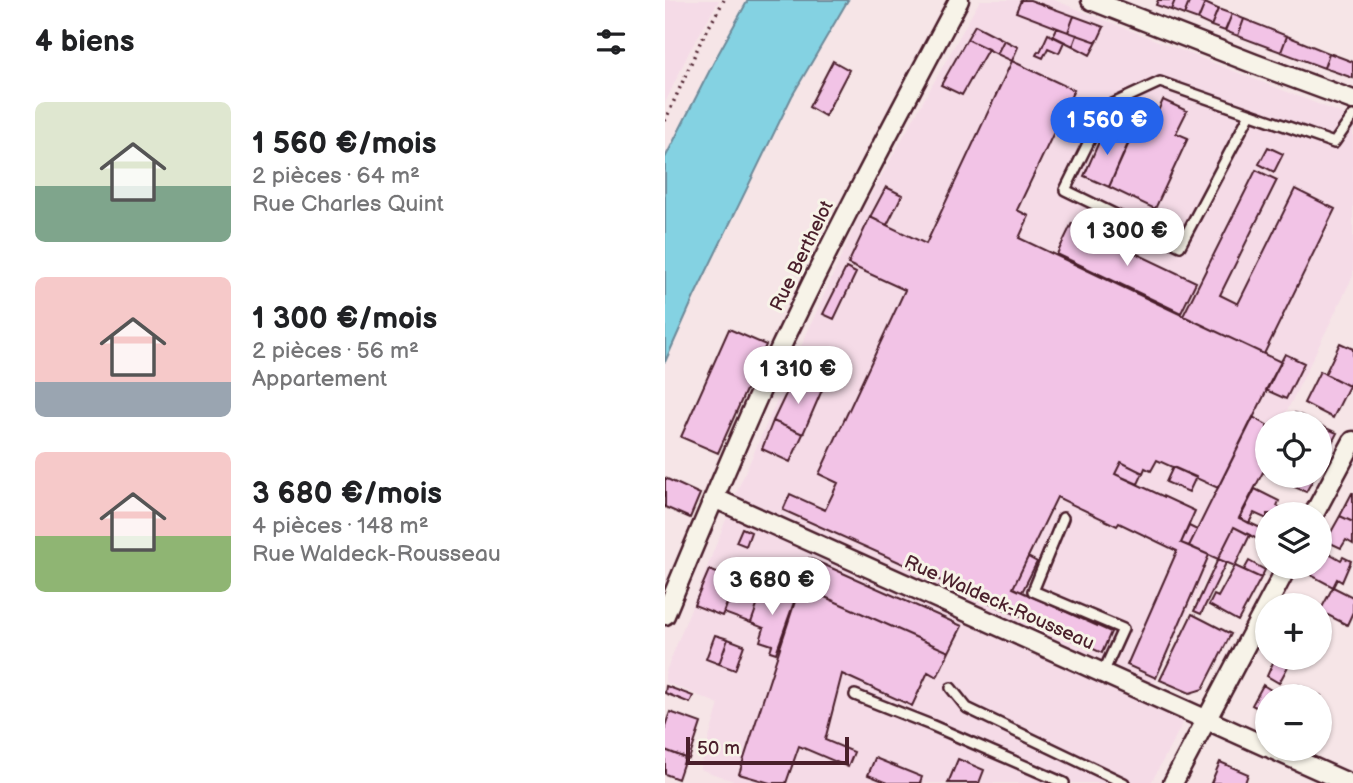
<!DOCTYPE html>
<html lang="fr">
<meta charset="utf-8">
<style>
:root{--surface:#fff;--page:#f2f2f2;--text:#202124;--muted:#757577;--accent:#2563eb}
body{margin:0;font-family:"Balsamiq Sans",sans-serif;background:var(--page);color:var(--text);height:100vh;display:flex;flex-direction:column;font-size:26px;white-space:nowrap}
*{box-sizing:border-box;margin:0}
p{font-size:23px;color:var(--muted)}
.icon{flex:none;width:38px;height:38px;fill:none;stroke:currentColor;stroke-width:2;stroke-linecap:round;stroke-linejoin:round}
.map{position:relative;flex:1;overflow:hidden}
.drawer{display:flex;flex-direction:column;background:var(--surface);width:665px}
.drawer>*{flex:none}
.controls{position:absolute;left:590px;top:411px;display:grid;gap:14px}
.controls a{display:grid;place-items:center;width:77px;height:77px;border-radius:50%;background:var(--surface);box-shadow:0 2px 5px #0004;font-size:35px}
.scale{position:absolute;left:21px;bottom:18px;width:163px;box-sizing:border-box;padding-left:7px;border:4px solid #4a1f2b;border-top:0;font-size:19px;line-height:24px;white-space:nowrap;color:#4a1f2b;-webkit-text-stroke:5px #f7f3e8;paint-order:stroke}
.price{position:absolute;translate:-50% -60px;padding:0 16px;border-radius:24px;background:#fff;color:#222;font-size:23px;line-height:46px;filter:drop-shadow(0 2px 4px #0008)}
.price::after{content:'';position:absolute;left:50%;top:42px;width:21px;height:16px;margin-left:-10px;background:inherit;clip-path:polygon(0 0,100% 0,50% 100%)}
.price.current{background:var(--accent);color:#fff}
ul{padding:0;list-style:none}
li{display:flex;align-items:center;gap:21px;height:175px;padding:0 35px}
li span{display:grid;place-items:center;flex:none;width:196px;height:140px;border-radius:10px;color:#555}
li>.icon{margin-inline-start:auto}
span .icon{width:84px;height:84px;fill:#fffc;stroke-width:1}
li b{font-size:30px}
h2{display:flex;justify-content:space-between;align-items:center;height:84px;padding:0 35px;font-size:30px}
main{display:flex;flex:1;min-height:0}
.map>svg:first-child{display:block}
</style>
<main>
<section class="drawer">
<h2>4 biens<svg class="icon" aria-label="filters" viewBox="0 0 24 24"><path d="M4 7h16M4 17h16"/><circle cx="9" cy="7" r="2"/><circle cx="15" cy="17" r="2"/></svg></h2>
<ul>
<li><span style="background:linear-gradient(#dfe7d0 60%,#7fa58c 0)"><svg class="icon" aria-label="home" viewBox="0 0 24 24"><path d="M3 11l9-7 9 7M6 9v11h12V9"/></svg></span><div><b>1 560 €/mois</b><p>2 pièces · 64 m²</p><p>Rue Charles Quint</p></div></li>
<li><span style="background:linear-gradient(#f6c9c9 75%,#9aa5b1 0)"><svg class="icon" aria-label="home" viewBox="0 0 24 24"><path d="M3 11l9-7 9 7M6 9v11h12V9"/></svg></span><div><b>1 300 €/mois</b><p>2 pièces · 56 m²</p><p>Appartement</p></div></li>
<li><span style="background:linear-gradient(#f6c9c9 60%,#8fb573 0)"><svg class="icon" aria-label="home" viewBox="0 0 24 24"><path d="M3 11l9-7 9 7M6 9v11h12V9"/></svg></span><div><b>3 680 €/mois</b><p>4 pièces · 148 m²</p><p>Rue Waldeck-Rousseau</p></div></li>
</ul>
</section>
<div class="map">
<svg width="688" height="783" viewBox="0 0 688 783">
<rect width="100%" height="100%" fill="#f6e5e7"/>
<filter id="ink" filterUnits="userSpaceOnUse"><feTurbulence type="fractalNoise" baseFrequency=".0143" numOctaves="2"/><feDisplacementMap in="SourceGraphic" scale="14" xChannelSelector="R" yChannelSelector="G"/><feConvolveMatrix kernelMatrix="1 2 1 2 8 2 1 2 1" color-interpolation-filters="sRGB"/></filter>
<g filter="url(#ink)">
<path fill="#f5dbe7" d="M0 0H54L24 52 0 103Z
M315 0H389L688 118V276L616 423 602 424V453L481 701 521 717 486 783H74L35 769 54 704 0 682V674L75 484 195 214Z"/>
<path fill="#84d2e2" stroke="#6d8a99" stroke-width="2" d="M83 0H183L127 96 29 297 0 362V158L51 58Z"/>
<path fill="#f2c3e6" stroke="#4a1f2b" stroke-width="2" d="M356 0H365L409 16 403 32 351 12Z
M493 0H510L506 10 491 5Z
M510 0H525L519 15 506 10Z
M525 0H531L540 3 533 20 519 15Z
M540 3 553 9 546 26 533 20Z
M553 9 567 14 560 31 546 26Z
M567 14 579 19 573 36 560 31Z
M409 16 439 27 432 42 403 32Z
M579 19 622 36 616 52 573 36Z
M310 25 339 40 332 54 302 39Z
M392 28 412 35 408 46 388 36Z
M383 34 399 42 394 53 383 48 378 58 371 55 373 51 375 52Z
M412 35 432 42 425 55 408 46Z
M622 36 664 53 659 68 616 52Z
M302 39 323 49 297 95 276 85Z
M339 40 353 47 347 61 332 54Z
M664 53 688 62V78L659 68Z
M168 61 184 70 160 116 144 107Z
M347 61 409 90 352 210 364 216 354 238 616 362 553 488 492 460 486 471 480 468 478 473 456 462 450 474 530 511 516 543 544 555 491 678 462 665 512 551 454 523 452 526 392 497 348 588 446 632 437 653 118 510 125 494 160 510 173 483 154 474 240 290 183 264 205 217 261 244Z
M498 100 522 111 511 133 523 138 490 209 444 187 476 116 488 122Z
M440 128 465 139 444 187 419 176Z
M603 147 618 154 609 172 594 164Z
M591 170 612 180 555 295 573 304 630 189 670 209 599 354 518 316Z
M221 187 237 195 222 225 205 217Z
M407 223 531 282 516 313 392 254Z
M181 268 191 273 169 319 158 314Z
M64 329 101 345 53 453 16 437Z
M675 343 688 349V378L684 386 660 374Z
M620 354 639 363 621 399 601 390Z
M655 371 684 386 668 418 639 403Z
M129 377 157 390 138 434 108 421Z
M630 413 633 414 652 424H624Z
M588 417 602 425V474L598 472 574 518 602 531V544L569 527 553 559 524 546Z
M108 421 138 434 125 462 97 449Z
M654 425 672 433 654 467Z
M456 462 478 473 473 484 450 474Z
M508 467 531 477 524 492 501 482Z
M605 476H650L641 492Z
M0 478 35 494 25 518 0 507Z
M590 489 614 501 612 506 620 510 618 514H602V519L589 513 584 523 575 518Z
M687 493H688V522L675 516Z
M675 516 688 522V544L681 540 676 548 661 541Z
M524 526 532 530 524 546 516 543Z
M569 527 585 535 570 566 553 559Z
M77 528 86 532 81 546 71 542Z
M655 548 676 560 678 557 686 561 677 582 672 579 668 587 642 573 645 567H654Z
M363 557 372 562 357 592 348 588Z
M144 558 297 626 284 652 135 586Z
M553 559 561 563 536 614 529 611Z
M584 561 600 570 596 578 579 570Z
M570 566 596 578 573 621 544 605 549 595 553 597Z
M44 570 71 580 57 616 29 605Z
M92 570 103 574 86 623 59 613 71 580 86 586Z
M99 586 113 591 111 595 129 602 111 653 105 651 107 645 95 641 99 628 86 623Z
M135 586 284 652 272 677 263 672 247 706 177 674 160 740 189 752 183 767 134 746 121 783H105L74 774Z
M668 587 688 597V612L682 625 655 611Z
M527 614 566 634 538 689 525 693 495 680Z
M50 635 63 639 54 664 41 659Z
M63 639 79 645 70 670 54 664Z
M610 658H620L626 661 614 683 602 676Z
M598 685 614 695 616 691 627 696H602V713L587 705Z
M634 685 656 696 654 699V696H628Z
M1 686 28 696 25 703 0 693Z
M5 712 36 723 24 759 0 750V726Z
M0 750 20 758 13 779 0 774Z
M210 758 257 777 255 782 257 783H223L203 775Z
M293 759 319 770 314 783H283Z
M555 762 583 774 580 783H546Z"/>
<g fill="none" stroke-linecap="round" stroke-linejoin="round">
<defs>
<path id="lane" d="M585 114 515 246 400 190 441 107 495 82 669 143 688 116
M398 518 368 591 458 629 438 673
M286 688 302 708 459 783
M190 695 266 725 399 783"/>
<path id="street" d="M426 0 590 64 688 100
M49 498 602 747
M649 514 688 441
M0 615C34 533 68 451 105 370 164 244 229 122 294 0
M607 749 683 783
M508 783 622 567"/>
</defs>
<use href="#lane" stroke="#4a1f2b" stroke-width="14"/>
<use href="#street" stroke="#4a1f2b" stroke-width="23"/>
<path stroke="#4a1f2b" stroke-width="3.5" stroke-dasharray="2 5" stroke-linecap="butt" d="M0 121 35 43 59 0"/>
<use href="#lane" stroke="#f7f3e8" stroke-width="9"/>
<use href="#street" stroke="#f7f3e8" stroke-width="18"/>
</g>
</g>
<g text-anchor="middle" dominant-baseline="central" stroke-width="6" stroke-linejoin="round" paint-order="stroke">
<g font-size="19" fill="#4a1f2b" stroke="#f7f3e8">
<text transform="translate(137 256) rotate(-64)">Rue Berthelot</text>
<text transform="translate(334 603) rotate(24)">Rue Waldeck-Rousseau</text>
</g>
</g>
</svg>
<div class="controls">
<a><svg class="icon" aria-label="locate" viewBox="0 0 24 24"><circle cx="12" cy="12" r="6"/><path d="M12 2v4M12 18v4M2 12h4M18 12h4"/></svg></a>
<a><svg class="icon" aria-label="layers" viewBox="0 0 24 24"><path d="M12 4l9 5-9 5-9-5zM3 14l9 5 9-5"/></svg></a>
<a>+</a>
<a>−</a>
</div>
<div class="scale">50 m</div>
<b class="price current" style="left:442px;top:157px">1 560 €</b>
<b class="price" style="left:462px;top:268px">1 300 €</b>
<b class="price" style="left:133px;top:406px">1 310 €</b>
<b class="price" style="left:107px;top:617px">3 680 €</b>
</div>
</main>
